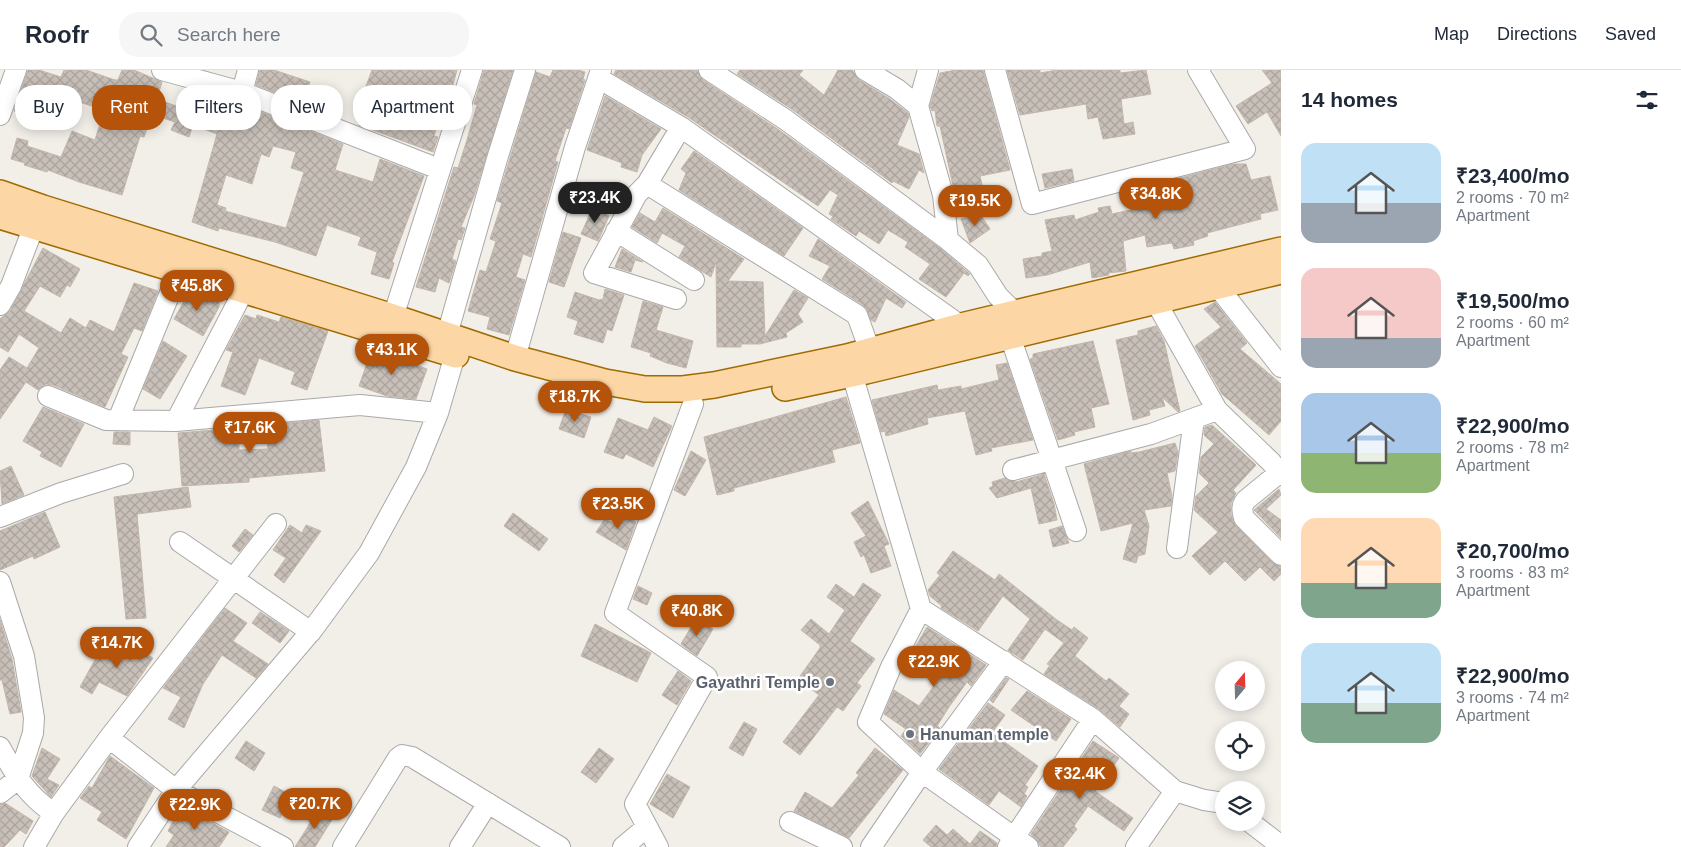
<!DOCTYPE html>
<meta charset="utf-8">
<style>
:root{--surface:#fff;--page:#f6f6f7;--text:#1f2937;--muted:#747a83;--line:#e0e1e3;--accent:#b45309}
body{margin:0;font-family:Arial,sans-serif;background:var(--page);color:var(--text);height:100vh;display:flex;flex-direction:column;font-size:19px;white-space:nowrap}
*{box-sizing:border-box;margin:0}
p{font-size:16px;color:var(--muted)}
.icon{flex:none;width:28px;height:28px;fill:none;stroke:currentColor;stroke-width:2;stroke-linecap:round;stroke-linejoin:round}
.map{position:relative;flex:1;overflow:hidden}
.side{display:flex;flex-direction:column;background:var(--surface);width:400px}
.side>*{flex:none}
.banner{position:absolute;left:15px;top:15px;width:475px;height:45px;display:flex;gap:10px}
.needle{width:32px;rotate:19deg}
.buttons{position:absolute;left:1215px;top:591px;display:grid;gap:10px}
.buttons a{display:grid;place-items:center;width:50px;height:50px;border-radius:50%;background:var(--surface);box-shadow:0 2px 12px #0003;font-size:25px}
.price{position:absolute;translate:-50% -42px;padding:0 11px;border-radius:18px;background:var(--accent);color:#fff;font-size:16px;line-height:32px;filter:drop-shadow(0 1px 2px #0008)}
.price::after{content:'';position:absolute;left:50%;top:30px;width:15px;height:11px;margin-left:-8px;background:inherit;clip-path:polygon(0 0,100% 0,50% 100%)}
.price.selected{background:#222;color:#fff}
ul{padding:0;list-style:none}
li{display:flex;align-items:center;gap:15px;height:125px;padding:0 20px}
li span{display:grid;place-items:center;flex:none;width:140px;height:100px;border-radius:15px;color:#555}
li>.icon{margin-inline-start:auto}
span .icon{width:60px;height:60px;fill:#fffc;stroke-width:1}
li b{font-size:21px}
h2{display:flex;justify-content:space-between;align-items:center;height:60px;padding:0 20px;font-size:21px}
.pill{padding:0 18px;border-radius:20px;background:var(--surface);box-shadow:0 2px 12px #0003;font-size:18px;line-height:45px}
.pill.selected{background:var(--accent);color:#fff}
header{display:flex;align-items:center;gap:30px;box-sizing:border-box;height:70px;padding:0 25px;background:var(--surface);border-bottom:1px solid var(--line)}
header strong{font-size:24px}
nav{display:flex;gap:28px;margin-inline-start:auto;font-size:18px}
.search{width:350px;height:45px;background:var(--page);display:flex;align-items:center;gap:12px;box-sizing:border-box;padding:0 18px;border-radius:20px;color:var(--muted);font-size:19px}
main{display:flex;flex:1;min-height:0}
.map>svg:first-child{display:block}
</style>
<header>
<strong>Roofr</strong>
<div class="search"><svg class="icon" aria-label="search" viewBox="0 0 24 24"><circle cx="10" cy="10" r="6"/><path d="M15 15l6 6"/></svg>Search here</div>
<nav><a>Map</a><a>Directions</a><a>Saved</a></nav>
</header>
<main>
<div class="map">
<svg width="1281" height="777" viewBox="0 0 1281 777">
<defs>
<pattern id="building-cross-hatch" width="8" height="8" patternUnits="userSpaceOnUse" patternTransform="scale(1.25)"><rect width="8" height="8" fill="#c7bfb8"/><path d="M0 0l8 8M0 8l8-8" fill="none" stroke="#aba49e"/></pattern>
</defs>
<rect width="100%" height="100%" fill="#f2efe9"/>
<path fill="url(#building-cross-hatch)" stroke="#c4b6ab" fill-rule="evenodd" d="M28 0H39L61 7 64 0H86L115 10H118L122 0H134L162 12 157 28 131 19 122 45 148 56 144 67 140 66 122 125 79 112 48 100 47 102 24 95 25 93 11 89 17 68 28 71 27 76 61 87 72 61 95 70 104 40 61 26 52 53 14 41Z
M260 0H274L310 12 302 33 256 15Z
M372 0H457L446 41 442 40 434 66 438 67 433 82 359 55 363 40 358 38Z
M484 0H513L474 126 461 157 465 158 461 170 458 169 452 189 456 191 449 213 439 208 435 222 416 217 454 97 458 98 466 73 477 35 474 34Z
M553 0H578L585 2 583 9 585 10 569 59 566 58 555 91 558 92 531 187 523 184 516 207 525 210 509 265 487 259 490 247 468 241 480 200 486 202 496 171 490 169 502 133 497 131 536 2 550 7Z
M616 0H697L703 10 779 60 941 179 970 204 968 206 964 203 946 227 919 209 930 194 905 177 908 172 888 160 879 174 859 161 856 166 831 149 833 146 829 144 838 125 830 120 818 136 688 47 614 4Z
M740 0H803L799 5 824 25 838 0H852L859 10 890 29 908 43 909 47 897 75 919 84 924 103 919 100 909 119 893 111 892 113 793 40 737 4Z
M956 0H983L1010 100 980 106 983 119 955 125 940 56H937L935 40 932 41 930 36 940 3Z
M1007 0H1040V3L1057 0H1120V3L1146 0 1151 24 1121 29 1124 54 1133 52 1135 64 1103 69 1098 47 1088 49 1086 34 1020 45Z
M1262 0H1281V66L1267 42 1248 54 1236 36 1272 13Z
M605 26 661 59 642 85 637 102 621 97 622 93 587 80Z
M193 27 206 32 207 27 230 35 232 32 238 33 343 74 335 100 373 112 380 89 424 106 392 192 394 193 389 209 371 204 377 182 358 175 361 167 327 155 316 186 275 172 219 158 218 161 192 152 217 64 193 55 189 67 171 60 175 52 151 44 156 29 188 40ZM273 76 296 82 291 98 304 102 286 158 225 141 226 138 217 135 226 105 252 114 261 84 269 87Z
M694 81 803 158 784 186 679 120 686 103 681 99Z
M1233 94H1246L1251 110 1270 106 1278 140 1260 144 1261 149 1207 163 1208 166 1193 171 1194 175 1174 179 1172 173 1147 177 1145 165 1123 171 1126 201 1108 203 1109 205 1092 208 1090 192 1047 205 1026 208 1023 189 1042 186V183L1052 181 1045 150 1074 145 1075 150 1099 142 1098 138 1110 136 1112 144 1135 139 1131 121Z
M1072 99 1074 111 1045 118 1042 104Z
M593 137 609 146 598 171 581 164Z
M663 138 744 189 728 211 763 212 765 266 794 220 808 228 798 244 803 252 786 263 787 267 760 274H741V277H717L716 192 711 207 679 187 685 176 662 163 657 173 632 157 640 143 655 152Z
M980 144 990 159 970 173 961 149Z
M563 162 581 168 564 217 549 212Z
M818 169 906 232 902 238 886 228 875 252 871 250 863 235 822 209 830 196 809 186Z
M43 178 80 199 70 217 67 215 60 227 40 216 24 241 61 263 70 248 86 258 90 250 114 262 134 213 158 221 142 261 134 258 121 284 128 287 105 337 53 315 46 314 38 320 26 312 0 349V300L9 287 27 298 39 278 19 264 8 282 0 277V249L10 241Z
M622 179 643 192 635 190 631 202 615 197Z
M191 219 219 232V237L203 266 174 249Z
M605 219 624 225 612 261 607 259 603 273 574 264 578 251 567 247 575 222 599 230 603 229Z
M643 231 663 237 656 260 693 271 686 298 667 293 650 286 651 283 631 277Z
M1215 232 1247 273 1240 279 1281 314V351L1269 365 1222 324 1195 276 1221 257 1204 239Z
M245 245 256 249 257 245 279 252 281 247 328 261 307 320 291 314 295 302 259 288 245 325 221 316 233 282 226 280Z
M1156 256 1164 271 1180 341 1178 342 1162 327 1165 336 1149 340 1150 345 1133 350 1116 270 1138 265V261Z
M163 271 187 286 160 329 143 319Z
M1093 271 1109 334 1091 338 1095 357 1074 362 1075 365 1058 370 1030 289 1033 288V284Z
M372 279 427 299 416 329 387 326 359 316Z
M1007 293 1033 370 991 378 992 381 976 385 965 341 927 348 928 354 886 366 885 361 881 362 872 330 937 315 938 320 961 316V319L999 310 996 295Z
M846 327 860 373 832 380 835 392 734 418V421L717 425 704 367Z
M43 337 84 354 61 397 40 386 42 382 23 371Z
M566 339 591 347 584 368 559 359Z
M654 347 672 356 653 397 626 384 623 389 604 382 618 348 648 360Z
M319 350 325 401 249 408V412L182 416 178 363 238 358 239 380 268 379 266 355Z
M1212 355 1256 395 1233 420 1236 423 1231 433V445L1236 456 1273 493 1281 497V504L1274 511 1260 497 1245 511 1225 491 1210 505 1192 486 1218 462 1194 440 1196 426 1209 413 1199 403 1201 387 1214 374 1204 365 1205 357Z
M114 362H130V375L113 374Z
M1175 373 1178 382 1175 401 1167 403 1172 426 1171 436 1144 440 1149 456 1145 484 1138 486 1136 493 1123 489 1133 453 1101 461 1084 394 1131 381V383L1139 382Z
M691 381 706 390 685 426 674 420Z
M11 396 24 425 2 434 0 401Z
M1044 404 1054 434 1057 450 1039 454 1031 418 997 428 989 418 993 416 992 412 1005 408 1016 412Z
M188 417 191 437 137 444 146 548 126 549 114 427Z
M1279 419 1281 425 1266 439 1281 450V468L1254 440Z
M868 431 889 474 884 476 891 496 871 503 864 485 861 487 854 472 866 466 851 443Z
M45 442 60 477 34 489 33 486 0 500V461Z
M621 442 636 452 626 480 596 462 605 449 614 454Z
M513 443 548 469 539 481 504 456Z
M290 455 302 463 306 455 321 461 284 513 274 505 286 488 273 480Z
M1062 456 1069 473 1053 477 1049 460Z
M245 459 253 465 239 482 232 476Z
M953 481 995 510 999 504 1057 550 1072 560 1074 557 1088 568 1075 586 1106 611 1109 608 1129 624 1119 636 1129 644 1120 657 1099 639 1044 604 1050 595 1047 594 1064 573 1045 559 1023 590 1008 580 1030 549 1003 526 978 561 941 538 942 536 930 526 928 520 940 505 937 503Z
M863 513 881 525 850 571 875 589 857 613 861 616 843 641 837 637 800 685 783 672 819 625 798 609 820 578V575L801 560 811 549 829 564 845 540 827 527 836 514 854 527Z
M638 516 652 523 647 535 633 529Z
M225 538 247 553 233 571 268 594 256 608 222 585 203 614 184 658 168 649 181 627 163 618Z
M260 542 289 561 280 573 252 553Z
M696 549 713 559 697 586 681 574Z
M0 550 12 589 21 642 10 644 2 610H0Z
M595 554 651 583 637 612 581 586Z
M927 557 986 595 971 616 967 612 949 637 937 656 940 658 920 684 901 666 906 659 884 644 894 620 919 636 940 608 910 586Z
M121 569 153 588 127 626 99 612 92 624 80 617 101 579 112 585Z
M678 601 691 611 677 635 662 625Z
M1006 608 1009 609 993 633 990 630Z
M1027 621 1071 649 1056 671 1011 640Z
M988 633 1005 645 992 663 1038 696 1025 715 1028 717 1024 724 1027 726 1021 737 999 721 989 735 939 699Z
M744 652 757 659 743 686 729 678Z
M246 671 265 683 254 701 235 688Z
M1093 671 1119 688 1095 721 1133 748 1124 761 1088 736 1074 756 1077 759 1063 777H1041L1031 764Z
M42 678 60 689 47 709 59 715 51 727 32 706Z
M599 678 614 689 596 713 581 702Z
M875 678 903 700 849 768 794 741 805 722 832 738 859 705 856 703Z
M110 686 154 718 126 769 97 750 102 742 80 728 89 716 92 718Z
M667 704 690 717 673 748 650 734Z
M274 716 291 725 280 748 262 740Z
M5 733 33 751 26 764 20 760 4 777H0V735Z
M181 736 229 762 219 777H166L174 765 168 761Z
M319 739 333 748 315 777H295Z
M936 755 947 765 953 759 970 774 980 761 997 773 996 777H931L923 770Z"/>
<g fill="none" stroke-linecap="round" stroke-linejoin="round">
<defs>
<path id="minor" d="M162 0 242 22 439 99
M709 0 786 50 948 170 978 195 998 226 1016 244
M865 0 897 19 918 36 943 125 948 170
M995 0 1032 134 1245 79 1198 0
M598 8 681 57 961 256
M242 22 248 0
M918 36 928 0
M0 45 16 0
M681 57 647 114 857 245 870 281
M647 114 637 124 594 203 676 229
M616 161 694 210
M1218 217 1281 297
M244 220 176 351 360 335 438 343
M1156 232 1217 340 1271 392 1281 405
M0 235 11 216 34 156
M393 247 472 0
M1010 266 1076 461
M443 279 497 89 525 0
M515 288 575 77 601 0
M848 290 921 539 891 597 868 652 922 702 1028 777
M48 326 106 350 176 351
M118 350 179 201
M1013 400 1151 364 1217 340
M1279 403 1246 430C1241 436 1242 441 1244 448L1281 485
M0 447 61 423 123 404
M180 472 311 562
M1177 478 1194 349
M0 512 24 586 34 648 33 663 18 709 0 723
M921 539 1093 649 1008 777
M1093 649 1175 721 1136 777
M109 668 276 454
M0 677C15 704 27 726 54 743
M1175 721 1204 730 1224 733
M790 752 842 777
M1250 752 1281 776
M34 777 54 743 109 668 176 720 283 777
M138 777 176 720 313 559 369 483 416 397 438 343 459 271
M343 777 398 688 402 685 412 687 560 777
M460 777 488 733
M623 777 647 757
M658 777 635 734 707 607 615 543 693 334
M871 777 922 702 1004 591"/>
<path id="major" d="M0 123 43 138 393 247 515 288 605 312 645 319H683L714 315 847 287 961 256 1281 180
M0 146 456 285
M785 318 866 301 1281 201"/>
</defs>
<use href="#minor" stroke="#a9a9a9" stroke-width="22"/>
<use href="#major" stroke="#a06b00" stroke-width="28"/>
<use href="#minor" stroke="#fff" stroke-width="20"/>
<use href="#major" stroke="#fcd6a4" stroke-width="25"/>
</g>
<g fill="#6b7280" stroke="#fff" stroke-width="2">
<circle cx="830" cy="612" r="5"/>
<circle cx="910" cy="664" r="5"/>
</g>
<g text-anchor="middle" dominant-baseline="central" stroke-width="5" stroke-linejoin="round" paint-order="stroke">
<g font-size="16" font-weight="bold" fill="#5b616d" stroke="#fff" text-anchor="end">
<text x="820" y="612">Gayathri Temple</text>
<text x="920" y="664" text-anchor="start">Hanuman temple</text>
</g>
</g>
</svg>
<div class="buttons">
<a><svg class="needle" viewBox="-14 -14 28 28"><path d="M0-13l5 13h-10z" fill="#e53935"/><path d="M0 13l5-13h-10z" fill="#747a83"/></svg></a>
<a><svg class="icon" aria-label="locate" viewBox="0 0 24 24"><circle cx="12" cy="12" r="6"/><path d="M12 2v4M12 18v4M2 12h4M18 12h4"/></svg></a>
<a><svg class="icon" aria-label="layers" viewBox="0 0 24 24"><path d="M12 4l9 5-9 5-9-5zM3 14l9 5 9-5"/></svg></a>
</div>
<b class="price" style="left:1156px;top:150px">₹34.8K</b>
<b class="price selected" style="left:595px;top:154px">₹23.4K</b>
<b class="price" style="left:975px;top:157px">₹19.5K</b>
<b class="price" style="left:197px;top:242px">₹45.8K</b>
<b class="price" style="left:392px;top:306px">₹43.1K</b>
<b class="price" style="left:575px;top:353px">₹18.7K</b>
<b class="price" style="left:250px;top:384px">₹17.6K</b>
<b class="price" style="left:618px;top:460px">₹23.5K</b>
<b class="price" style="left:697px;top:567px">₹40.8K</b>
<b class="price" style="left:117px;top:599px">₹14.7K</b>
<b class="price" style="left:934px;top:618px">₹22.9K</b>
<b class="price" style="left:1080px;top:730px">₹32.4K</b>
<b class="price" style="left:315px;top:760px">₹20.7K</b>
<b class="price" style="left:195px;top:761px">₹22.9K</b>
<div class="banner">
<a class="pill">Buy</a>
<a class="pill selected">Rent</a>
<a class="pill">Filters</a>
<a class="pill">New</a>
<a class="pill">Apartment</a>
</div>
</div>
<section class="side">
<h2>14 homes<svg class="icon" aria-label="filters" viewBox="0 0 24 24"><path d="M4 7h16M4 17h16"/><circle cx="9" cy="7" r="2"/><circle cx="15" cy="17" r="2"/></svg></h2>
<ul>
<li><span style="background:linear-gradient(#bfe0f5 60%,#9aa5b1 0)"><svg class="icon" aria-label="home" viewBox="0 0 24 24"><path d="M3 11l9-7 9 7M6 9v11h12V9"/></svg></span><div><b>₹23,400/mo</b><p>2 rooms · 70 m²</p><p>Apartment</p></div></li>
<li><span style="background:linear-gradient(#f6c9c9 70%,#9aa5b1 0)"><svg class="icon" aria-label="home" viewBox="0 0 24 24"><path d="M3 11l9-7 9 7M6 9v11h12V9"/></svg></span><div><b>₹19,500/mo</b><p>2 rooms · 60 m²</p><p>Apartment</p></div></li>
<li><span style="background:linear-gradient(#a9c7e8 60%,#8fb573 0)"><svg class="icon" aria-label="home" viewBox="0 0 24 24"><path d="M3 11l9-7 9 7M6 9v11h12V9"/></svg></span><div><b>₹22,900/mo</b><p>2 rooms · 78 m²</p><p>Apartment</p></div></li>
<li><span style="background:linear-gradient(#ffd9b3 65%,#7fa58c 0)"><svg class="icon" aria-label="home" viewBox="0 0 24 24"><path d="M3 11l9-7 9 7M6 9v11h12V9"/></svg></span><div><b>₹20,700/mo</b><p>3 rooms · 83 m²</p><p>Apartment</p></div></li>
<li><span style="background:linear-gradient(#bfe0f5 60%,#7fa58c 0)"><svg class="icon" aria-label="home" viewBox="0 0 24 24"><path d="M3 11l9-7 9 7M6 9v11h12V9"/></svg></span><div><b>₹22,900/mo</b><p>3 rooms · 74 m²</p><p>Apartment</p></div></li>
</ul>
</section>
</main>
